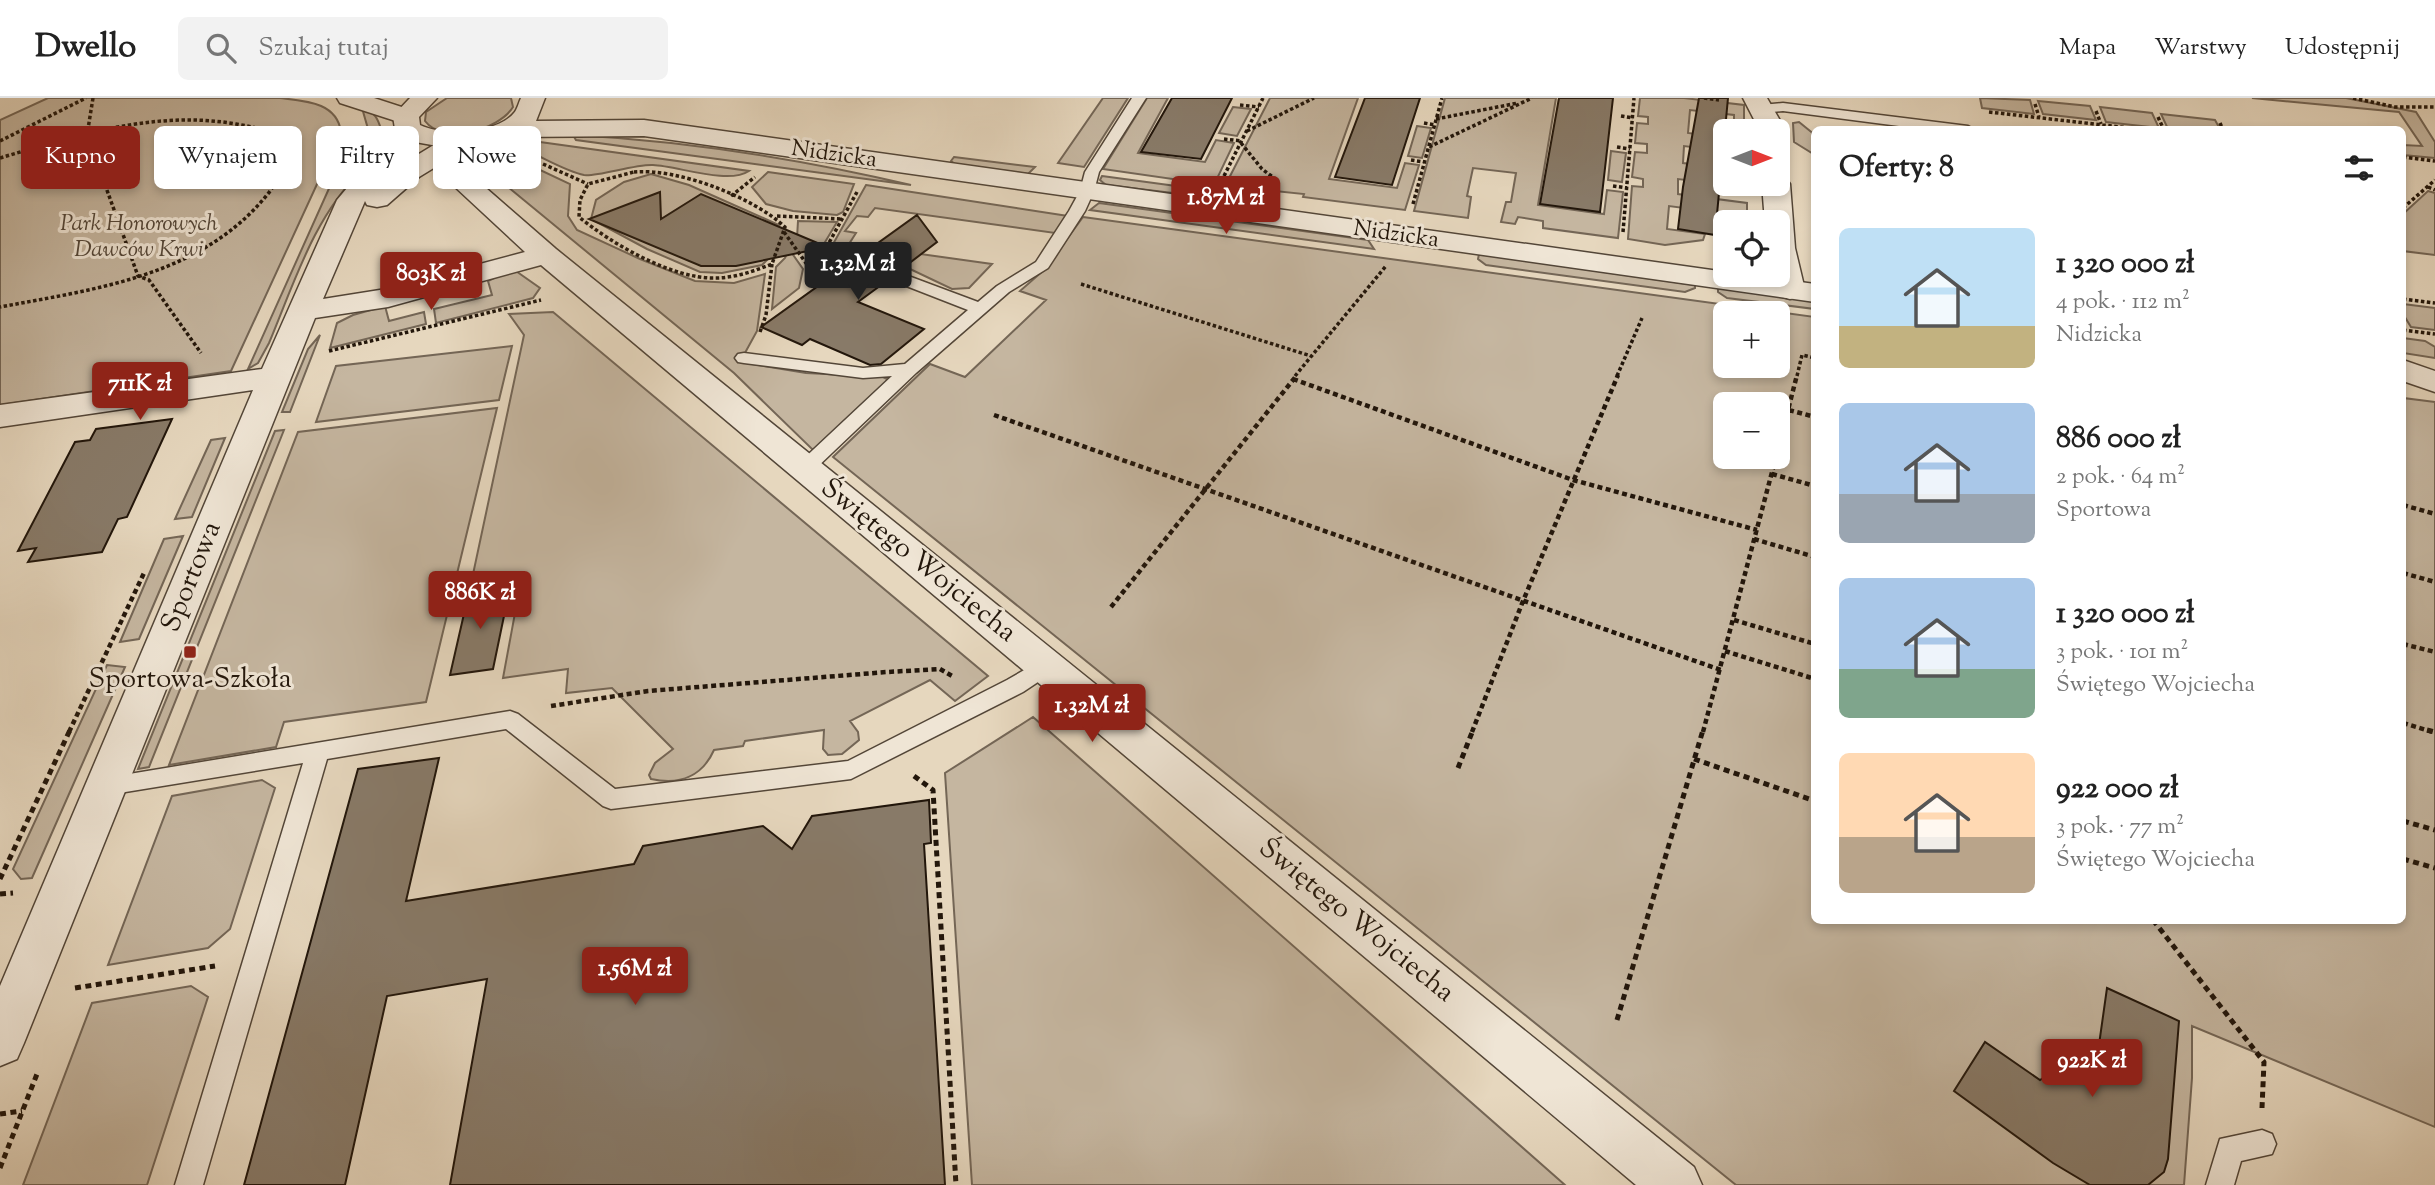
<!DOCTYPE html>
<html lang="pl">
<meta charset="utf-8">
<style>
:root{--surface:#fff;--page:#f2f2f2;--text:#222;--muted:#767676;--line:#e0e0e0;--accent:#8f2418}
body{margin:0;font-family:"Sorts Mill Goudy",serif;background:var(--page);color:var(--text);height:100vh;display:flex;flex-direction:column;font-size:26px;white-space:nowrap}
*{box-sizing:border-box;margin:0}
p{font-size:23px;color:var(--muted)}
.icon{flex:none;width:38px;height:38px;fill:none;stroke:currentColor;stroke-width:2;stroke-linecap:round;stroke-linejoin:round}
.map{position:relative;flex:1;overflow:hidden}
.drawer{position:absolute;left:1811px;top:28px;width:595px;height:798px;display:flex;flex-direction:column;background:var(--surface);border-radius:10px;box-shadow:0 4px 10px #0003}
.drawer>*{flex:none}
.guide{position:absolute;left:21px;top:28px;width:665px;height:63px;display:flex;gap:14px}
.needle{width:46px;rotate:90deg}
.tools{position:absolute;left:1713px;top:21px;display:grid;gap:14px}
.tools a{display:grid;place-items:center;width:77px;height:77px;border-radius:10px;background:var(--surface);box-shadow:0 4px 10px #0003;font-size:35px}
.price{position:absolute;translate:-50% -60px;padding:0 16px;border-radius:7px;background:var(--accent);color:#fff;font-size:23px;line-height:46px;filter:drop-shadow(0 2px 4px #0008)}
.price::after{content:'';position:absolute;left:50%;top:42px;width:21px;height:16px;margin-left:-10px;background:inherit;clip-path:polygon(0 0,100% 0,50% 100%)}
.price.selected{background:#222;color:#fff}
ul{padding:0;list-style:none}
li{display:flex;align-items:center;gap:21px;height:175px;padding:0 28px}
li span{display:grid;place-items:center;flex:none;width:196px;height:140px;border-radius:10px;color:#555}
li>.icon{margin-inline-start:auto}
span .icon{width:84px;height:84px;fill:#fffc;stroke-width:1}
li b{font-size:30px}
h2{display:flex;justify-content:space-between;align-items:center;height:84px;padding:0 28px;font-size:30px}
.tag{padding:0 24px;border-radius:10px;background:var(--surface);box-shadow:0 4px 10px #0003;font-size:24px;line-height:63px}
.tag.selected{background:var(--accent);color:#fff}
header{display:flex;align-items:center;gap:42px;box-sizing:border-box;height:98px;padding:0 35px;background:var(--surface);border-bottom:2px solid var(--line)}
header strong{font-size:33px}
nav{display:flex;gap:38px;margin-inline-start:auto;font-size:24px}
.search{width:490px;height:63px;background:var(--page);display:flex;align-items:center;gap:18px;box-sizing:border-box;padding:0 24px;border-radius:10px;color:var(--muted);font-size:26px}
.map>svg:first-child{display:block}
</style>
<header>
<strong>Dwello</strong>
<div class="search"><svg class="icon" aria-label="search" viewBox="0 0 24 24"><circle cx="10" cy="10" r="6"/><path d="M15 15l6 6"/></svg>Szukaj tutaj</div>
<nav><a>Mapa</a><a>Warstwy</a><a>Udostępnij</a></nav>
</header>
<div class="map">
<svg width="2435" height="1087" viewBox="0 0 2435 1087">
<rect width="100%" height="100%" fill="#e6d7be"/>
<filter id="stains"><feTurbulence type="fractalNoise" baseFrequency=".00286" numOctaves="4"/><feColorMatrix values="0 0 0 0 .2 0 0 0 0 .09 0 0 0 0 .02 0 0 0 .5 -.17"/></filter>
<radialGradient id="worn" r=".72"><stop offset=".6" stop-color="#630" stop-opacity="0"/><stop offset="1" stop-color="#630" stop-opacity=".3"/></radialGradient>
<path fill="#c5b6a0" stroke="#746656" stroke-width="2" fill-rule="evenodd" d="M48 0H280C305 3 337 4 341 34L231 273 0 307V22Z
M447 0H511L513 9C499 32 443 47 425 23L426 14Z
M1103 0H1128L1084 69 1058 65Z
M1147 0H1168L1138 55 1205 64 1216 42 1234 45 1214 87 1103 71Z
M1270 0H1358L1329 81 1397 90 1405 65 1419 67 1405 112 1303 99 1304 96 1225 88Z
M1445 0H1556L1538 107 1604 116 1607 92 1623 94 1618 140 1543 130V123L1518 119 1515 126 1501 124 1506 104H1511L1516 75 1473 70 1467 98 1471 99 1468 120 1414 113Z
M1640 0H1684L1744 7V28L1734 27V17L1690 12 1688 35 1725 40V53L1684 48 1683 65 1724 70 1725 64 1726 86H1747V89L1678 81V96L1747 105V118L1669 108 1667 131 1705 136 1703 142 1665 147 1628 141 1632 88 1643 89V81L1632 79 1635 54 1647 55V46L1635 45 1637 25 1648 26V19L1638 18Z
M1980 0 2030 2 2034 16 1982 10Z
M2252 0H2346L2416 14 2435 44V60L2403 57V47L2422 48 2399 14Z
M2038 3 2090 8 2096 22 2043 16Z
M1233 9 1251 11 1237 38 1219 35Z
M2100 9 2152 15 2159 30 2106 24Z
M362 10C382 16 378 30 387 46L377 62Z
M2161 16 2215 22 2220 31H2168Z
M1799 24 1815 37V57L1794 44 1793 25Z
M1417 28 1431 30 1422 60 1408 58Z
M573 37C687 43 800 61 911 87L576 42Z
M540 44 749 73C728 87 678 68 653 67 635 66 597 79 584 77 565 73 543 59 525 52Z
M1611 53 1626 55 1622 84 1608 82Z
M954 59 1035 69 1028 76 955 66 951 63Z
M519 62 570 86 568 118 577 132 640 161 695 183 734 185 765 176 757 233 740 264 806 275 883 279 887 281 886 286 813 352 734 275 491 75Z
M352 74H361C315 116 293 188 269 245L258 265 248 271 331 86 337 77Z
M768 74 854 86 843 114 837 117 793 113 766 106 752 89Z
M651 76 689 87 779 127 769 160 762 167 722 175 700 174 647 151 591 121 596 102 624 84Z
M1102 78 1228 95H1173L1106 87 1100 82Z
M866 87 1068 118 1055 135 875 110 868 119 857 118 845 133 856 135 849 146 992 166 969 190 952 191 908 170 904 174 879 165 851 186 829 179H819L818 173Z
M2428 93 2435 95V157L2403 153V116Z
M1099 105 1368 142 1374 151 1090 112Z
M1083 119 1815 219V822H2403V300L2435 304V1029L2192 928V980L2184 1087H1736L833 359 930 266 965 279 1046 202 1020 193 1045 171ZM1726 215H1778V268H1726ZM1726 306H1778V359H1726Z
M798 123 837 124 812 166 797 140Z
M789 151 803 171 799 190 772 211 776 169 785 160Z
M1479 156 1695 187V190L1685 194 1486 167 1478 161Z
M513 171 540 190 533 200 436 225 434 211 492 197 488 183Z
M1718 190 1815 203V211L1727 200 1718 194Z
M2403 206 2435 210V232L2411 229 2403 216Z
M385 208 389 223 424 214 426 226 330 250 337 225 353 217Z
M553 214 988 578 955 603 930 582 850 623 858 634 859 642 842 656 828 657 823 651 824 632 745 643 743 648 714 652C702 679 679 687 651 681L649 677 655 665 673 651 612 590 566 595 568 571 503 580 520 488 469 495 524 237 509 216Z
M320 237 290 314H282L308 251Z
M2403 240 2425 243 2435 249V260L2403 255Z
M512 248 499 302 316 324 336 268Z
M497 310 426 604 284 624 276 649 169 667 298 334Z
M284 332 149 669 138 671 275 333Z
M225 340 192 419 175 421 211 342Z
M183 438 139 541 120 544 164 441Z
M107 567 125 569 32 780 21 781 13 771Z
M1033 619 1565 1087H972L945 675Z
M262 682 275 690 230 831 208 850 108 867 172 698Z
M191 888 208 899 147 1087H23L92 905Z"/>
<path fill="#887a68" stroke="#22160b" stroke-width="2" d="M1172 0H1232L1201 61 1141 54Z
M1365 0H1420L1392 87 1335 79Z
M1559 0H1613L1600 114 1540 106Z
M1699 0H1728L1715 137 1678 131 1683 89Z
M660 94 661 121 701 96 827 149 736 168H701L589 121Z
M917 117 937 144 899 173 889 175 888 182 858 204 924 231 881 266 870 267 810 241 802 247 761 229Z
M172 321 127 419 118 421 102 454 28 464 36 450 18 453 75 344 90 342 96 331Z
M510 489 493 571 450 577 469 494Z
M439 660 406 803 634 766 643 748 763 728 792 751 812 718 929 702 931 745 924 746 945 1087H450L487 881 387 898 345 1087H244L358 671Z
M2107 890 2179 923 2168 1061 2164 1074 2148 1087H2090L2053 1065 1954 993 1985 944 2040 982 2057 971 2096 968Z"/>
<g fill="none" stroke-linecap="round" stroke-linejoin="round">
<defs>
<path id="service" d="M1132 0H1146L1099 74 1094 93 1085 113 1048 170 1009 194 916 275 812 374H798L796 370 798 366 892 278 863 280 744 265 738 264 735 260 738 256 744 255 863 270 905 266 968 212 891 182 889 179 891 176H903L978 204 997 188 1036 164 1069 113 1080 93 1085 74Z
M1783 5 1968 28 1975 32H1930L1783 13 1761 15 1754 11 1761 7Z
M1045 560 1053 562 1056 568 1053 574 1023 594 851 681 611 711 603 708 506 631 327 661 203 1087H175L303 665 107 697 99 695 96 688 99 681 510 613 518 616 615 691 848 663 1007 582Z
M2262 1032 2272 1036 2276 1046 2272 1056 2241 1063 2234 1087H2206L2220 1041Z"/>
<path id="minor" d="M337 0H374L414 13 418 18 414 23 405 26 340 5Z
M1743 0H1767L1786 33 1782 38 1778 39V33H1760Z
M408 25 417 28 421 33 379 86 401 67 450 37 459 35 468 37 472 43 468 49 419 79 387 107 377 109 367 107 365 103 323 201 386 191 525 154 441 76 445 70 454 68 463 70 556 151 1694 1069 1702 1087H1636L541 167 388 209 315 220 24 945 17 961 0 968V888L253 292 0 329V307L262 271 337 102 399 28Z
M1778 78 1786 80 1790 86 1795 150 1805 192 1800 198 1790 201 1780 198 1772 177H1778V124H1765L1762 86H1778Z"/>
<path id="tertiary" d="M410 0H437L419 19 420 27C442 38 497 36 514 15 517 12 519 4 521 0H545L536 23 644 22 1726 174V177H1748L1815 186V204L644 38 512 39 479 48 449 50 415 44 398 36 395 31 393 18Z
M2403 262 2435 273V294L2403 283Z"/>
</defs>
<use href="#service" stroke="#534638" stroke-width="3"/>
<use href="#minor" stroke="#534638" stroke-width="3"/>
<use href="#tertiary" stroke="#534638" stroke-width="3"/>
<path stroke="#22160b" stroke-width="3.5" stroke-dasharray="3.5 2.5" stroke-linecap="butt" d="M93 0 87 37 138 178 149 182 201 255
M1704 0 1719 2
M2353 0 2395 9H2435
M2035 6 2039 19
M1240 7 1259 9
M2096 13 2101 26
M1989 14 2147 32
M1621 18 1633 20
M2158 19 2164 32
M1436 21 1518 5
M1424 25 1435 27
M2220 25 2223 32
M1247 33 1314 0
M1224 41 1242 43
M0 43 86 0
M1241 45 1262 71 1278 83
M1429 49 1532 0
M1617 49 1630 51
M2403 59 2435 63
M0 60C77 37 156 12 236 26 258 30 280 33 290 55 283 69 277 85 267 97 201 178 96 191 0 209
M1411 62 1424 64
M334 63 348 33
M543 66 588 86
M634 74C678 70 753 99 785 129L772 166C754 173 735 180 715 180 672 181 612 146 579 119L580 102 588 86Z
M1224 78 1263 0
M1613 88 1627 90
M2428 89 2435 92
M731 98 755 79
M1413 106 1442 0
M2403 110 2435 82
M777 118 842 121
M784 134 813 175
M1623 134 1634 0
M809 181 857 94
M1081 186 1311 258
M2403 201 2435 205
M2403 232 2435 236
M760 234 766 217 772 166
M329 253 541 202
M1295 278 1386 168
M1617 278 1642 220
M1797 278 1802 257 1815 260"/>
<path stroke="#22160b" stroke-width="4.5" stroke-dasharray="5 3.5" stroke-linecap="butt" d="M1293 281 1573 382 1757 432
M1789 312 1815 319
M994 317 1721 572
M1778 351 1797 277
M1772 376 1815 388
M2403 407 2435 416
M1754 441 1815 459
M2403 475 2435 484
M1111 509 1297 277
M1734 522 1815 546
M2403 546 2435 554
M1725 553 1815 581
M551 608 648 593 887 574 940 571 954 579
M2403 625 2433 634
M69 634 144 475
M1472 634 1523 503 1618 277
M1703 634 1776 359"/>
<path stroke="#22160b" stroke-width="5" stroke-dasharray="6 4.5" stroke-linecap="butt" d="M2427 632 2435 634
M1694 661 1815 703
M1458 670 1473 632
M914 678 933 692 956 1087
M2403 723 2435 732
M2403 761 2435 770
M0 781 70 632
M0 796 13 795
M2153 822 2264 964 2262 1010
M75 890 215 868
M1617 922 1703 632
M0 1016 22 1013
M0 1070 37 976"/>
<use href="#service" fill="#efe5d5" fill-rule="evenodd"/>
<use href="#minor" fill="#efe5d5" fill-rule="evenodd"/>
<use href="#tertiary" fill="#efe5d5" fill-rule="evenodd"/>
</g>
<rect fill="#8f2418" stroke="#efe5d5" stroke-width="2.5" x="183" y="547" width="14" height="14" rx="3.5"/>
<g text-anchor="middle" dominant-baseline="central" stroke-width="6" stroke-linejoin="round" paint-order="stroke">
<g font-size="23" fill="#22160b" stroke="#efe5d5">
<text transform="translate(834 57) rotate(8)">Nidzicka</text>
<text transform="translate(1396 137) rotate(8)">Nidzicka</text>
</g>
<g font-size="23" font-style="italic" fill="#534638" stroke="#efe5d5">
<text x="139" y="126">Park Honorowych<tspan x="139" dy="26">Dawców Krwi</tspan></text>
</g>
<g font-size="28" fill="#22160b" stroke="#efe5d5">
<text transform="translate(918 463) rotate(39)">Świętego Wojciecha</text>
<text transform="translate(192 479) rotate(-68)">Sportowa</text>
<text transform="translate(1356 823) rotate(39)">Świętego Wojciecha</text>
</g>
<g font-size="28" fill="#22160b" stroke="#efe5d5">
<text x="190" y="582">Sportowa-Szkoła</text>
</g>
</g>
<rect width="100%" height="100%" filter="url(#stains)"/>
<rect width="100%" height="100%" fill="url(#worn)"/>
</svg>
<div class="tools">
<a><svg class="needle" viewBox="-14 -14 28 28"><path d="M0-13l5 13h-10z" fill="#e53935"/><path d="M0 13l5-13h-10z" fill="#767676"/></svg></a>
<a><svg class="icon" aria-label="locate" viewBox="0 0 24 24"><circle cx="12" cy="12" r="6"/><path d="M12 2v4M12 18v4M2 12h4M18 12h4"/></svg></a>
<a>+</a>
<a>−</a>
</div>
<b class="price" style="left:1226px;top:138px">1.87M zł</b>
<b class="price selected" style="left:858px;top:204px">1.32M zł</b>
<b class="price" style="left:431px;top:214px">803K zł</b>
<b class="price" style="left:140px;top:324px">711K zł</b>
<b class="price" style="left:480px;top:533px">886K zł</b>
<b class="price" style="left:1092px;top:646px">1.32M zł</b>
<b class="price" style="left:635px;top:909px">1.56M zł</b>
<b class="price" style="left:2092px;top:1001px">922K zł</b>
<div class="guide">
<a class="tag selected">Kupno</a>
<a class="tag">Wynajem</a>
<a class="tag">Filtry</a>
<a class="tag">Nowe</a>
</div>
<section class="drawer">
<h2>Oferty: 8<svg class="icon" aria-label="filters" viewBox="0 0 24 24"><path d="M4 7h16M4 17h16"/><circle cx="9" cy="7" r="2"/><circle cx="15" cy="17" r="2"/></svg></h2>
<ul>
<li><span style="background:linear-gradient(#bfe0f5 70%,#c2b280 0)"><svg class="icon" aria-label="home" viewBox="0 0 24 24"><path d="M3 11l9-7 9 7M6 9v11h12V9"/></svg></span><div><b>1 320 000 zł</b><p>4 pok. · 112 m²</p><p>Nidzicka</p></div></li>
<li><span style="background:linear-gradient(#a9c7e8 65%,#9aa5b1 0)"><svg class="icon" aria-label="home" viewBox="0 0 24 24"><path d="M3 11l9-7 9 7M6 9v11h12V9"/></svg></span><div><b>886 000 zł</b><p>2 pok. · 64 m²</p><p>Sportowa</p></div></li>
<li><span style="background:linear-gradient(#a9c7e8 65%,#7fa58c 0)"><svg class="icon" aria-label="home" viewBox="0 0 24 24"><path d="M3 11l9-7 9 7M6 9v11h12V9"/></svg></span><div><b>1 320 000 zł</b><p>3 pok. · 101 m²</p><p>Świętego Wojciecha</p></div></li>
<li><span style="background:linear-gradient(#ffd9b3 60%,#b9a48a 0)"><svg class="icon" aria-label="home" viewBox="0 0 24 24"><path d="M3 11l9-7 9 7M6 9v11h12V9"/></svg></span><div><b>922 000 zł</b><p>3 pok. · 77 m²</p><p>Świętego Wojciecha</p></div></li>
</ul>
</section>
</div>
